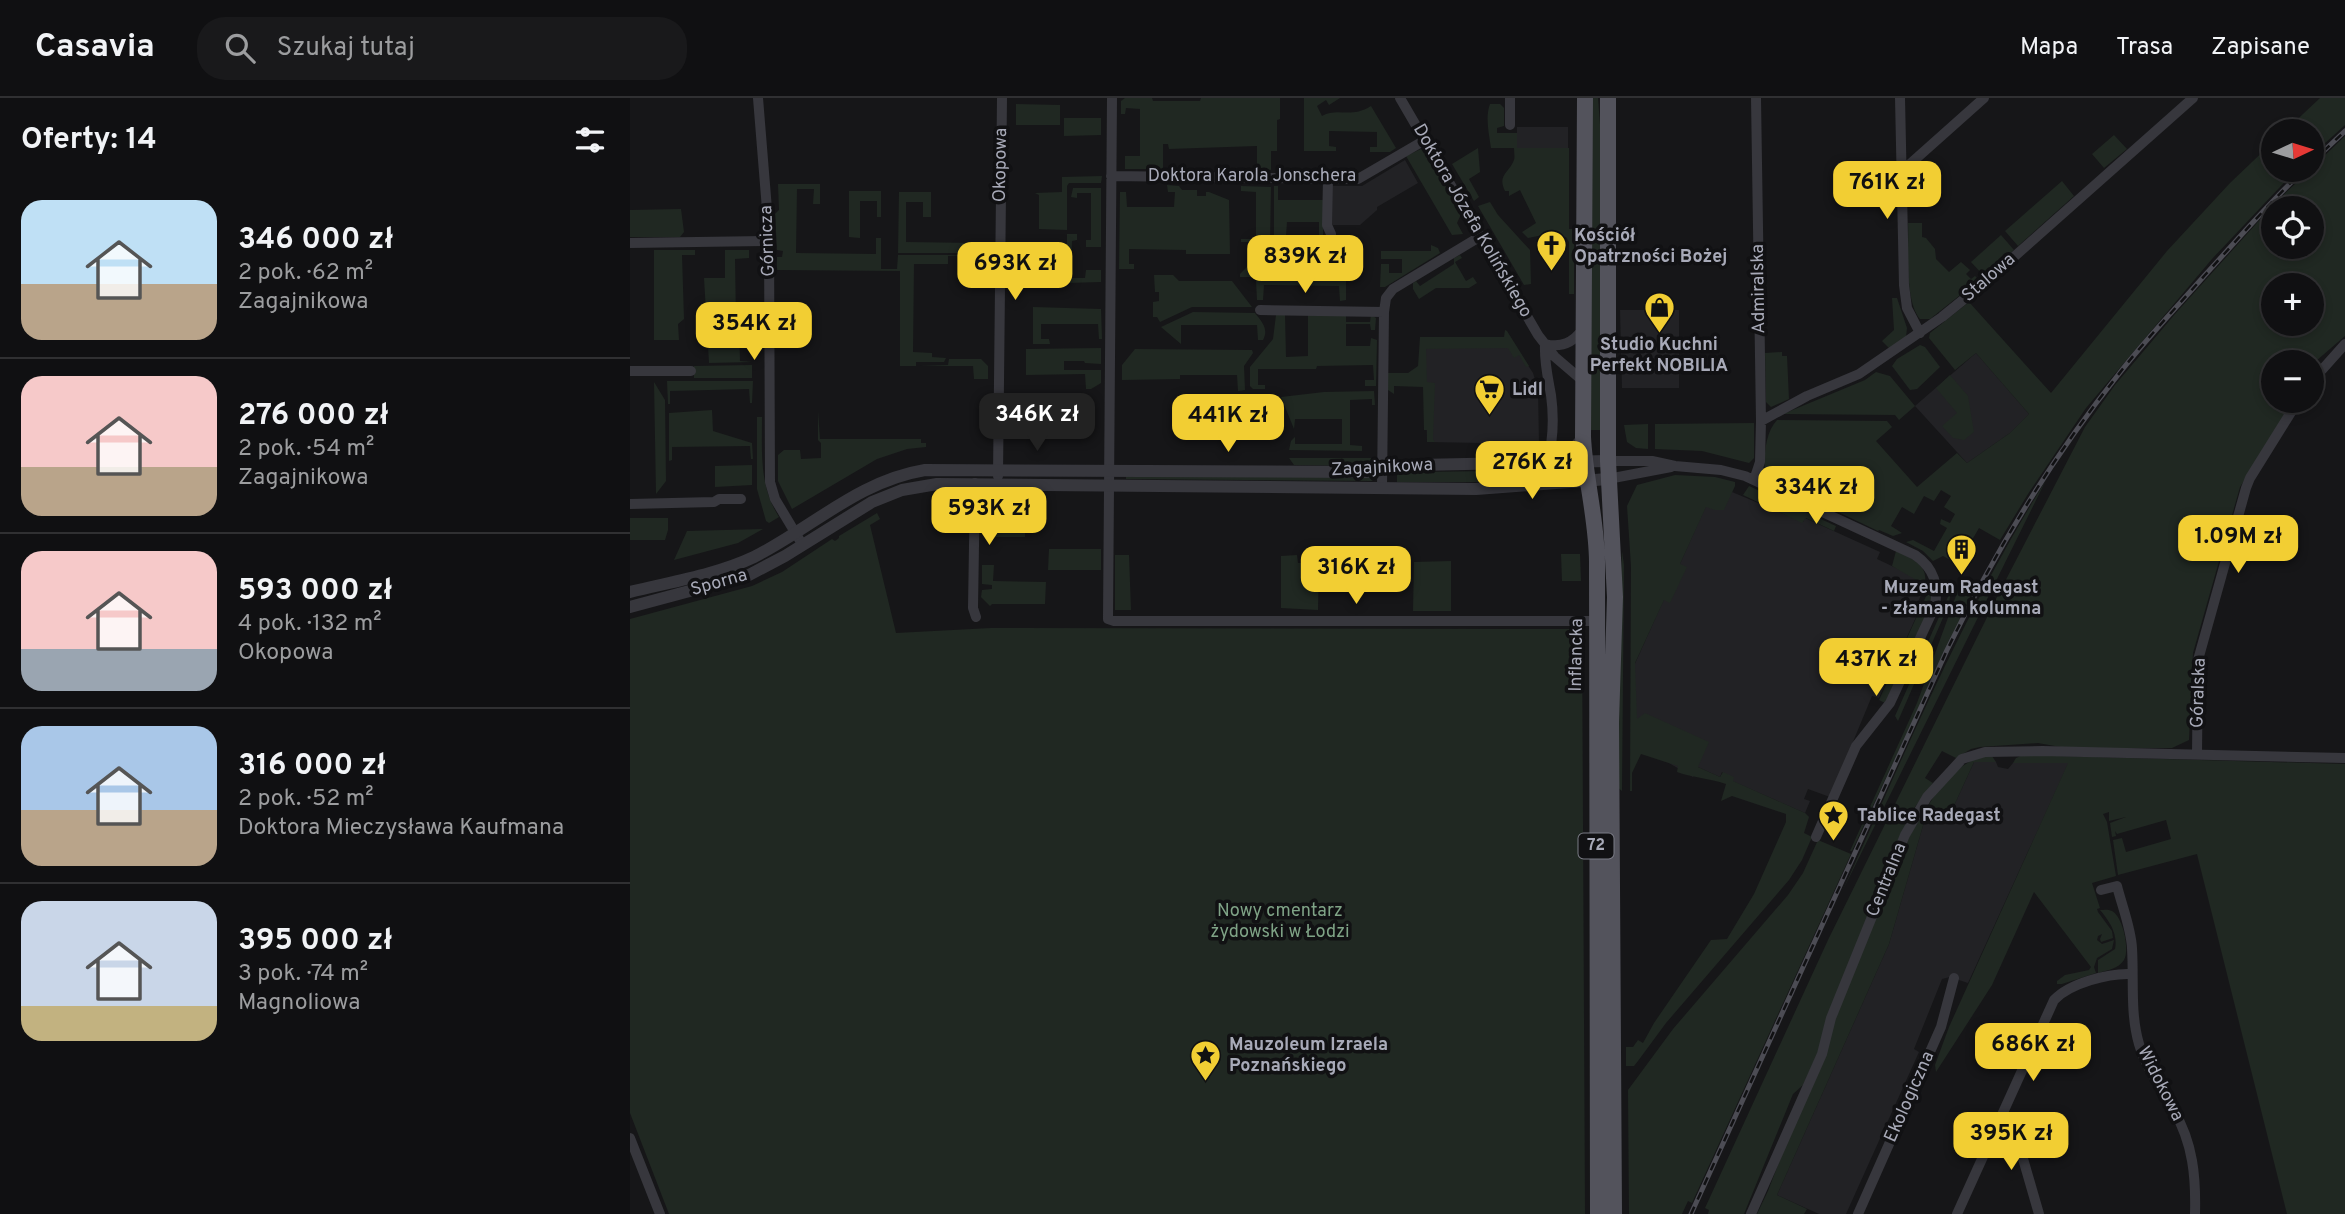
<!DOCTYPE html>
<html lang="pl">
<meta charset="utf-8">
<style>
:root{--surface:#101012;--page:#19191b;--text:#f1f3f6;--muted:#9c9d9f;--line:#303032;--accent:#f2ce33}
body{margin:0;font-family:Overpass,sans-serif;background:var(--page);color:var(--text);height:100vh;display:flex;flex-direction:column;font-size:26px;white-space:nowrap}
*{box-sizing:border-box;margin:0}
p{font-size:23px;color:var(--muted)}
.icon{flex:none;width:38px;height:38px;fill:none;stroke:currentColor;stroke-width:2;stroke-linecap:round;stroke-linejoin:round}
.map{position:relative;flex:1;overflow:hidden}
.side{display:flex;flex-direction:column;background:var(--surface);width:630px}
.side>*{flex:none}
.needle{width:46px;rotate:86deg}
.tools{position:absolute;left:1631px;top:21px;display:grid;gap:14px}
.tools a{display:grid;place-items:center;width:63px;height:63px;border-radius:50%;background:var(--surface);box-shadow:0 4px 10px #0003,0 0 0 2px var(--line);font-size:35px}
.price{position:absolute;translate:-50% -60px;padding:0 16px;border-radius:14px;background:var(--accent);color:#111;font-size:23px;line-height:46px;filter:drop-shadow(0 2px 4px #0008)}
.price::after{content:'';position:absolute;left:50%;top:42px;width:21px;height:16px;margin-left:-10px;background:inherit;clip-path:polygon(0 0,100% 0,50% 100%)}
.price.active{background:#222;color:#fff}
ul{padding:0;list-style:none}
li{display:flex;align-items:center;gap:21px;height:175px;padding:0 21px}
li+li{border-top:2px solid var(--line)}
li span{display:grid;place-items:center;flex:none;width:196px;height:140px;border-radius:21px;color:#555}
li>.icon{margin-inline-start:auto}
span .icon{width:84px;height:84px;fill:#fffc;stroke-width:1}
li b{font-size:30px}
h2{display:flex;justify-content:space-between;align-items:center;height:84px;padding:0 21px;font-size:30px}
header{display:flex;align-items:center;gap:42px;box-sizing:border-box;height:98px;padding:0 35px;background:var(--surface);border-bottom:2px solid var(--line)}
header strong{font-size:33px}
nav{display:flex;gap:38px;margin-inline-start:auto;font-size:24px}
.search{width:490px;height:63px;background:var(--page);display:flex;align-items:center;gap:18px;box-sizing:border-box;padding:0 24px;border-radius:28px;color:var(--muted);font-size:26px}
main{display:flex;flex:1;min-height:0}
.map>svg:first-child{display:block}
</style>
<header>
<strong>Casavia</strong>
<div class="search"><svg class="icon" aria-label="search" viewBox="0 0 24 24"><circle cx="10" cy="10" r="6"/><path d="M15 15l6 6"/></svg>Szukaj tutaj</div>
<nav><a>Mapa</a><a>Trasa</a><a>Zapisane</a></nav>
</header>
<main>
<section class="side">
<h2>Oferty: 14<svg class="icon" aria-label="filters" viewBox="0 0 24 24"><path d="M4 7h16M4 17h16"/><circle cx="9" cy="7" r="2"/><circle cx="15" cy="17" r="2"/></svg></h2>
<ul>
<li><span style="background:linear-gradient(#bfe0f5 60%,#b9a48a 0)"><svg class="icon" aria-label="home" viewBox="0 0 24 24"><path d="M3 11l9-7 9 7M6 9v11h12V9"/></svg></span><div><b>346 000 zł</b><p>2 pok. · 62 m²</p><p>Zagajnikowa</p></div></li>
<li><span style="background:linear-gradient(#f6c9c9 65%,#b9a48a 0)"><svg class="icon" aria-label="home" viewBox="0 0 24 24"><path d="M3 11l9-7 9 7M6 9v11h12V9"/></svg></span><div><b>276 000 zł</b><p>2 pok. · 54 m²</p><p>Zagajnikowa</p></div></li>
<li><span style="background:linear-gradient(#f6c9c9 70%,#9aa5b1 0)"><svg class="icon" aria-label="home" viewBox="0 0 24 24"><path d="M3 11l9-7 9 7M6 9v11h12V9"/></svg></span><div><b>593 000 zł</b><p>4 pok. · 132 m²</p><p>Okopowa</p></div></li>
<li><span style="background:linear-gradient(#a9c7e8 60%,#b9a48a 0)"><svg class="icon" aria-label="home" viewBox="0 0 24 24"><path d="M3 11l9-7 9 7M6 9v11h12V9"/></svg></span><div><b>316 000 zł</b><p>2 pok. · 52 m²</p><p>Doktora Mieczysława Kaufmana</p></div></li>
<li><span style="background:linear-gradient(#c9d6e8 75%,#c2b280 0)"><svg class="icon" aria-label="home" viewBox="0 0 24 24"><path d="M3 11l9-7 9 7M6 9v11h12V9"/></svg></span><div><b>395 000 zł</b><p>3 pok. · 74 m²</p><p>Magnoliowa</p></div></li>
</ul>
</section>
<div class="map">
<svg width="1715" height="1116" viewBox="0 0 1715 1116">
<rect width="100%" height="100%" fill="#161618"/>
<path fill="#222225" d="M887 29H938V50H887Z
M775 62 788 85 747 109V112L730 127H702V88H732Z
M990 212H1049V290H992Z
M795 250H887L903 275 908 291 909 346 797 344Z
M1346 255 1399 316 1380 335 1337 365 1285 308Z
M1095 391 1173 424 1175 420 1250 454 1247 461 1279 476 1288 483 1293 491 1289 502 1293 504 1249 600 1242 598 1200 699 1178 691 1174 701 1180 703 1175 715 1102 683 1092 674 1090 679 1068 669 1063 679 1003 644V570L1076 408Z
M1344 664H1366L1368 669 1378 671 1383 665 1439 664 1338 885 1320 879 1312 881 1284 951 1289 954 1216 1116H1189L1147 1097 1259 846 1294 724 1310 726 1317 723Z"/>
<path fill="#202822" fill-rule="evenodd" d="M495 0H522L523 3H570L571 0H650V21L647 22V53H641V72L627 71V48L539 51 538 46H533V71H495V58H510V11L496 10 495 16H491V3Z
M674 0H710L699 7 696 2 687 8 692 18C708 9 720 21 741 8L766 50 760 54H740V49H747V34L699 33V48L706 49V53H674Z
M961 0H968L971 39V332H961Z
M1690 0H1715V27L1682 57V33H1655Z
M386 6 430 7V27H386Z
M860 6H870L874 10V28L867 30V35H887V50H939V131H944V196H939V144L936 139 913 137 898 140 892 134 906 125 890 92 879 98V93H875C867 77 879 75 884 62 885 59 884 54 884 50H861C859 36 855 19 860 6Z
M434 20H471V37L434 38Z
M1484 37 1497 51 1474 70 1462 56Z
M1715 38V238L1686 263 1643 264V303H1665L1610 389 1563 555 1559 642 1542 650H1436L1408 645 1350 649 1341 651 1326 660 1312 653 1295 680 1303 685 1282 713 1272 734 1187 957 1173 987 1163 996 1114 1116H1078L1079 1112 1075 1110 1198 842 1368 497 1455 329 1485 287 1545 216 1644 106ZM1643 110H1682V149H1643ZM1643 187H1682V226H1643Z
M1643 44V72H1666L1582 161 1456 310 1398 396 1370 442 1349 430 1328 466 1313 458 1303 463 1293 453 1276 444 1283 442 1304 453 1317 430 1310 426 1311 421 1320 425 1325 416 1314 409 1321 398 1311 392 1304 403 1294 398 1284 416 1272 409 1261 428 1272 435 1263 438 1249 432 1248 433 1135 379C1134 361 1134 336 1147 322L1257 323 1262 329 1246 343 1287 389 1327 355 1337 365 1380 335 1399 316 1346 255 1325 272 1299 240 1300 235 1339 204 1421 295 1537 153 1600 85Z
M848 50 850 74 839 81 849 99 844 103 822 66Z
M791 51 797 55 832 114 827 125 833 136 822 137 776 58Z
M472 78 471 85H439L437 88V132L409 131V97L405 95 432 94V79Z
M1432 83 1444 98 1388 148 1375 133Z
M148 86H190V106H183L184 91H167L166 155 246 156V140H251V171H267L268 157H346L318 158V166H284L283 254 302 255V259L316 260 314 264H286V268H270V173L147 172V159H152L153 153 147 152 145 116 149 112Z
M537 87 549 88 552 92H567V98H576V94H579L599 102 600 156H556V152L499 151V166H504V171H489L490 94H496L497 109H544L545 94H538Z
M611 88 641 89 640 144H611V141H626V94L611 93Z
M644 88H648V102H693V139H689V124H657L656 138H644Z
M443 90H471V149H456V142H461V95H447V100L441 99Z
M219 93H251V119H247V103H230V140L219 139Z
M269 94H301V119H293V104H276V144L346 145V155H268Z
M860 104 868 117 900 152 901 186 894 187 848 108Z
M51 111 54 134 50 139H0V112Z
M1278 125H1292V139L1296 140 1305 151 1306 161 1319 174 1331 164 1340 172 1336 176 1341 181 1345 178 1349 182 1300 221H1290C1274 202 1279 150 1278 125Z
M437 136H447V142L442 143 441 180H455L456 172H471V184L437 185Z
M1371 137 1384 152 1354 178 1341 164Z
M702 146 716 148V202L710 203 709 188 634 187 633 202H627L626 183Z
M801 147 808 150 810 155 755 189H750L751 166H759V175H772V161H751V153H801Z
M637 149H685L624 179H610V176Z
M24 152H65V157H52L54 221 48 226 49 242H24Z
M95 152H119V160L105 161 106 222H109L110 263 123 264 79 265 74 180H95Z
M830 157 832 160 825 164 836 183 843 179 847 185 839 190H806L789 201 783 191V185L786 183 790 188 824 166V160Z
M524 177H543L549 183H602L622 209H562L530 224 527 219H523V204L529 203V194H525Z
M1262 200H1267L1277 230 1276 239 1260 251 1252 243 1264 232Z
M403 209 471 211 472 241H469L468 226H411V241H419L420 246H403Z
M563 214 625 215C632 224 639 231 633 242H628L627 227H551V246L531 229Z
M646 217H655L656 259 678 258V217H716V224H740L741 217 746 220 745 232H741L740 226H716V248H740L741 240 747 242 746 288H735V282H744L743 267 687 268 686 271H628V287H635V291H623L620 288V269L643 241Z
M875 232 877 233 899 268 896 269 889 257 884 260 878 250 796 251 797 284 805 285 803 341 805 344H797V332H794L793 289 764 288V296L758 292V275H778L788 268 790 239H874Z
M1290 247 1295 249 1310 269 1287 291 1280 292 1262 268 1267 261Z
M471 250V266L455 265 454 263H434V272H471V285L461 291H456L455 276 396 277V251Z
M505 251 622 252 623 255 614 268 615 292 608 293 607 277H550V281L492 282V267Z
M1152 254V258H1157L1159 301 1141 309 1136 304 1135 255Z
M319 261H351L358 268V281H344L343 268H290L318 267Z
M122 267V280H64V268Z
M1246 274 1260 278 1285 308 1269 322 1265 317 1153 316 1235 282Z
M1320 277 1338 298 1344 334 1334 342 1323 340 1312 328 1327 315 1306 290Z
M37 283H123L122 305H120L119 291 40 293V306H38Z
M24 284 35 302 36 383 26 396Z
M744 293 745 307H742V301L720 302V347L732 348V353L659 352 661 343 665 339V346H712V321H665L664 331 651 299 694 294Z
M82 312 83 333 122 345 123 361H121L120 348 42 349V362L39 363V315Z
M188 313 190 341H291V345H296V349L277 351 247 361 162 411 148 383V357L154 352H170L171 361 191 360V345L188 342Z
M127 319H132C132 354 129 388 149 419L139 425 136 423 127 391Z
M1124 325V360L1119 365 1072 353 1025 351V326Z
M1018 326V351L1006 350 997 344 994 327Z
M659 360H744L738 366 728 368 664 367Z
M122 367V387L85 389V368Z
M929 372V376L848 384H767V376L787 374Z
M496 377 742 379 744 381 742 383 496 381Z
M1045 377 1085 379 1105 384V388L1094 412H1085L1076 409 1050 466 1057 469 1040 505 1034 502 1005 565 1007 621 1015 615 1079 644 1068 669 1090 679 1093 674 1104 679 1103 683 1175 715 1179 719 1174 735 1182 739 1172 762 1159 782 1036 925 1008 963 1004 968H996V949H1003L1008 942 1013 945 1024 925 1081 842 1097 841 1124 796 1156 724V716L1102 698 1091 703 1096 686C1079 680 1063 680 1047 674L1048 668 1011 656 1002 675V693H1000L1001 468 997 408 1007 387Z
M1416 382 1213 792C1276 652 1335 512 1416 382Z
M1119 388 1206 428 1204 433 1176 420 1172 425 1113 397Z
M355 403 382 404V413L373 419 372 423 375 425 378 423 395 424V439H364V432H352L353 405Z
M247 415 250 421 240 427 266 535 361 530 952 531 955 1116H39L0 1015V521L122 488 152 474 202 441 205 443 209 440V438Z
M0 420H38V432L35 442H0Z
M133 431 108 445 44 462 57 433Z
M419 451H471V472H418Z
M992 453 994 467 992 693 986 688V607Z
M1266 453C1283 461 1302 468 1293 491L1288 483 1262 468Z
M931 456H950L951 483H932Z
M485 457H499L501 512H485Z
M667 457 668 465H689L688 512 651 510V458Z
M821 463V513H783L784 464Z
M352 467H364L363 483 416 484 415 506H362L360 508 351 499 352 492 362 491V487L352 486Z
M1331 484 1344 491 1222 753H1220L1287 605Z
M1303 492V502L1255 605 1249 602 1297 496Z
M1321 492 1319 506 1268 623 1265 618Z
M1393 657 1715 666V1116H1657L1567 756 1488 777 1483 742 1492 740 1496 754 1541 741 1536 722 1487 736 1485 733 1486 738 1482 739 1480 725 1496 719 1479 723V714L1473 716 1477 724 1486 778 1462 785 1470 810 1467 811 1468 814 1482 833 1483 840 1471 844 1470 841 1472 836 1468 838 1467 842 1472 846 1484 842 1482 851 1467 860 1464 869 1466 875 1432 886H1427V883L1435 877 1459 872 1461 869 1404 794 1362 887 1306 974 1305 967 1319 929 1438 665H1383L1386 660Z
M1349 658H1362L1366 664H1344L1317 723 1310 726 1296 722 1294 724 1259 846 1147 1097 1177 1111 1174 1116H1127L1138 1093 1204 921 1280 737 1306 695 1326 672Z
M1188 742 1221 756 1062 1105 1058 1103 1052 1116H999L998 992 1043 931 1158 797 1173 775Z
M1470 812C1475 812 1477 811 1482 813 1493 819 1500 851 1494 862 1488 871 1478 872 1468 875V862L1485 851C1488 836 1480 824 1470 812Z"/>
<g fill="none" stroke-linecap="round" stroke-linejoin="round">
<path stroke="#37373d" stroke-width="10" d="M128 0 139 136 140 384 145 401 172 446
M482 0 478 521 484 523H966
M770 0 908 237 925 259 953 283
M1270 0 1274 187 1277 210 1290 235
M880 27V0
M1271 74 1354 0
M481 78 728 81 795 42
M698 81 697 127 701 136
M0 145 139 143
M630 212 754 214
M915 246C914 264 918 280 921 297 924 319 923 344 917 366
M915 246C931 250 943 245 953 231
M0 273H61
M1682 283 1715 246
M1131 323 1177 298 1229 276 1312 219 1359 181 1563 0
M978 363H1022L1045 368 1091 372 1115 378 1285 457C1304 470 1310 489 1304 510L1260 605 1226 648 1186 739
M368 378 372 0
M978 381 1041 369
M1124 382 1130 364 1131 323 1126 0
M345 385 343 510 346 519
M752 389 754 214 756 200 763 191 851 138
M0 406 84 404 89 401H111
M1567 656 1568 562 1616 390 1620 380 1668 303
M1471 792 1487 788C1492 808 1501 830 1502 850 1504 883 1500 915 1509 946 1516 970 1532 991 1544 1013 1563 1045 1566 1079 1565 1116
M1370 1020 1381 1027 1385 1033 1409 1116
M0 1040 30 1116
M1121 1116 1192 956 1201 920 1275 737 1297 699 1332 661 1355 654 1412 653 1715 660
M1228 1116 1311 929 1324 880
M1327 1116 1424 902C1440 885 1479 875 1501 876"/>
<path stroke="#37373d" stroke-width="12" d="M931 365 953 340
M0 494C40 484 86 477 124 459 182 430 228 383 295 372L735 374 788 367 978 363
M0 509 119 477 155 458 242 404 272 392 307 386 846 391 978 381"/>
<path stroke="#53535c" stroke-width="16" d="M955 0 953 339C955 381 967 422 967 465L968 1116
M978 0V363L985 499 981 624 984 1116"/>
<defs>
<path id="rail" d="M1682 64 1715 33
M1061 1116 1317 552C1365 454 1420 362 1488 277 1515 242 1546 210 1575 177 1608 141 1639 105 1674 72"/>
</defs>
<use href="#rail" stroke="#4c4c54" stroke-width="5"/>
<use href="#rail" stroke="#111113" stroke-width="2.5" stroke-dasharray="8" stroke-linecap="butt"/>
</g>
<defs>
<symbol id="church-pin" viewBox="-11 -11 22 30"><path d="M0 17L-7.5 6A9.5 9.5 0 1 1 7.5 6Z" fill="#f2ce33" stroke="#111113"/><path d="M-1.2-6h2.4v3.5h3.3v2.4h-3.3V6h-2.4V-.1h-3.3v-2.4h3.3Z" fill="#111"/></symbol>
<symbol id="shop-pin" viewBox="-11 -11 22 30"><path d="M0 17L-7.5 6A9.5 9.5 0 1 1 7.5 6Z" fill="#f2ce33" stroke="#111113"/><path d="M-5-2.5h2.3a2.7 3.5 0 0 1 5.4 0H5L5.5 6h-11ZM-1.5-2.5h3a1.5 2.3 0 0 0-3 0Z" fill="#111"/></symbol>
<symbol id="supermarket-pin" viewBox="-11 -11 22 30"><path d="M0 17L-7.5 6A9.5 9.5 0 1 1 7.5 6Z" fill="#f2ce33" stroke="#111113"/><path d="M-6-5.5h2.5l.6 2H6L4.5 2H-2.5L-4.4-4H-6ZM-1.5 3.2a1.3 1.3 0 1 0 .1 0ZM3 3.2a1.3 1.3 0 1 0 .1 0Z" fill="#111"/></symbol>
<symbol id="building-pin" viewBox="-11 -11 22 30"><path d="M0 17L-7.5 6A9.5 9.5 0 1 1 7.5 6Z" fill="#f2ce33" stroke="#111113"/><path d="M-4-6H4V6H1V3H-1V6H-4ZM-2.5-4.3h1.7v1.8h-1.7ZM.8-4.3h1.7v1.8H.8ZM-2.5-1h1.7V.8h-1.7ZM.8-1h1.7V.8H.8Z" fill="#111"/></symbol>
<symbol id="sight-pin" viewBox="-11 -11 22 30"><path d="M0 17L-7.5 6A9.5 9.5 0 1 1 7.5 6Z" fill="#f2ce33" stroke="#111113"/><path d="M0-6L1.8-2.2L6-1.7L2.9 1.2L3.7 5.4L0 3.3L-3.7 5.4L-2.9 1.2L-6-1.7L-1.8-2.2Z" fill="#111"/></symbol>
</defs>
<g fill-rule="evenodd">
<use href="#church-pin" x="904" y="130" width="35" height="47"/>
<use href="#shop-pin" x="1012" y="192" width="35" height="47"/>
<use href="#supermarket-pin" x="842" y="274" width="35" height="47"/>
<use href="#building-pin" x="1314" y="434" width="35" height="47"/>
<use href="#sight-pin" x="1186" y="700" width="35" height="47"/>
<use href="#sight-pin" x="558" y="940" width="35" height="47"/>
</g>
<g text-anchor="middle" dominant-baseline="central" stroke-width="7" stroke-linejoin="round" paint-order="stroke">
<rect fill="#111113" stroke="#7b7c86" stroke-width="2" x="948.5" y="735.5" width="35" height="25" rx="5"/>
<g font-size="16" font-weight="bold" fill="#a8aab8">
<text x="966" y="748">72</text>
</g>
<g font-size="18" fill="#a8aab8" stroke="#111113">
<text transform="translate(371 67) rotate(-89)">Okopowa</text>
<text x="622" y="78">Doktora Karola Jonschera</text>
<text transform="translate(842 123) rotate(60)">Doktora Józefa Kolińskiego</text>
<text transform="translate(138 143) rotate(-92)">Górnicza</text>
<text transform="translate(1359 180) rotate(-41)">Stalowa</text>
<text transform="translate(1129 191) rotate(-91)">Admiralska</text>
<text transform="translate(752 370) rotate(-3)">Zagajnikowa</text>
<text transform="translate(89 485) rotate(-16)">Sporna</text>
<text transform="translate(947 557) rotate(-89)">Inflancka</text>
<text transform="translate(1569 595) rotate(-88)">Góralska</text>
<text transform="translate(1257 782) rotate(-68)">Centralna</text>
<text transform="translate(1530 986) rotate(63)">Widokowa</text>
<text transform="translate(1280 999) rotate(-66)">Ekologiczna</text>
</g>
<g font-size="18" font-weight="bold" fill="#a8aab8" stroke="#111113" text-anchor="start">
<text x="944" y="138">Kościół<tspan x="944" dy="21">Opatrzności Bożej</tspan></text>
<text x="1029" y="247" text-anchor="middle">Studio Kuchni<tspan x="1029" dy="21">Perfekt NOBILIA</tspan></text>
<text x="882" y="292">Lidl</text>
<text x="1331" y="490" text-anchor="middle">Muzeum Radegast<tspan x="1331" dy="21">- złamana kolumna</tspan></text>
<text x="1227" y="718">Tablice Radegast</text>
<text x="599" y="947">Mauzoleum Izraela<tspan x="599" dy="21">Poznańskiego</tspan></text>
</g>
<g font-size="18" fill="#7fa386" stroke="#111113">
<text x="650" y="813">Nowy cmentarz<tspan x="650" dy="21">żydowski w Łodzi</tspan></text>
</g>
</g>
</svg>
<div class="tools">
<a><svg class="needle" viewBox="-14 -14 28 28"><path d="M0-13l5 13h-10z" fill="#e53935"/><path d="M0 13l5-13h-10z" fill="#9c9d9f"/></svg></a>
<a><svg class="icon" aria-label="locate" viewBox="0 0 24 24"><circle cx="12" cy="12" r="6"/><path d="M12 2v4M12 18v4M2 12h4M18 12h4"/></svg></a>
<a>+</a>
<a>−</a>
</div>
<b class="price" style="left:1257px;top:123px">761K zł</b>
<b class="price" style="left:675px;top:197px">839K zł</b>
<b class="price" style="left:385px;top:204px">693K zł</b>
<b class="price" style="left:124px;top:264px">354K zł</b>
<b class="price active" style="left:407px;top:355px">346K zł</b>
<b class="price" style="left:598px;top:356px">441K zł</b>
<b class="price" style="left:902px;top:403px">276K zł</b>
<b class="price" style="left:1186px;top:428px">334K zł</b>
<b class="price" style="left:359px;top:449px">593K zł</b>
<b class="price" style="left:1608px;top:477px">1.09M zł</b>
<b class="price" style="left:726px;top:508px">316K zł</b>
<b class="price" style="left:1246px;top:600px">437K zł</b>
<b class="price" style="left:1403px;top:985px">686K zł</b>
<b class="price" style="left:1381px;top:1074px">395K zł</b>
</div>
</main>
